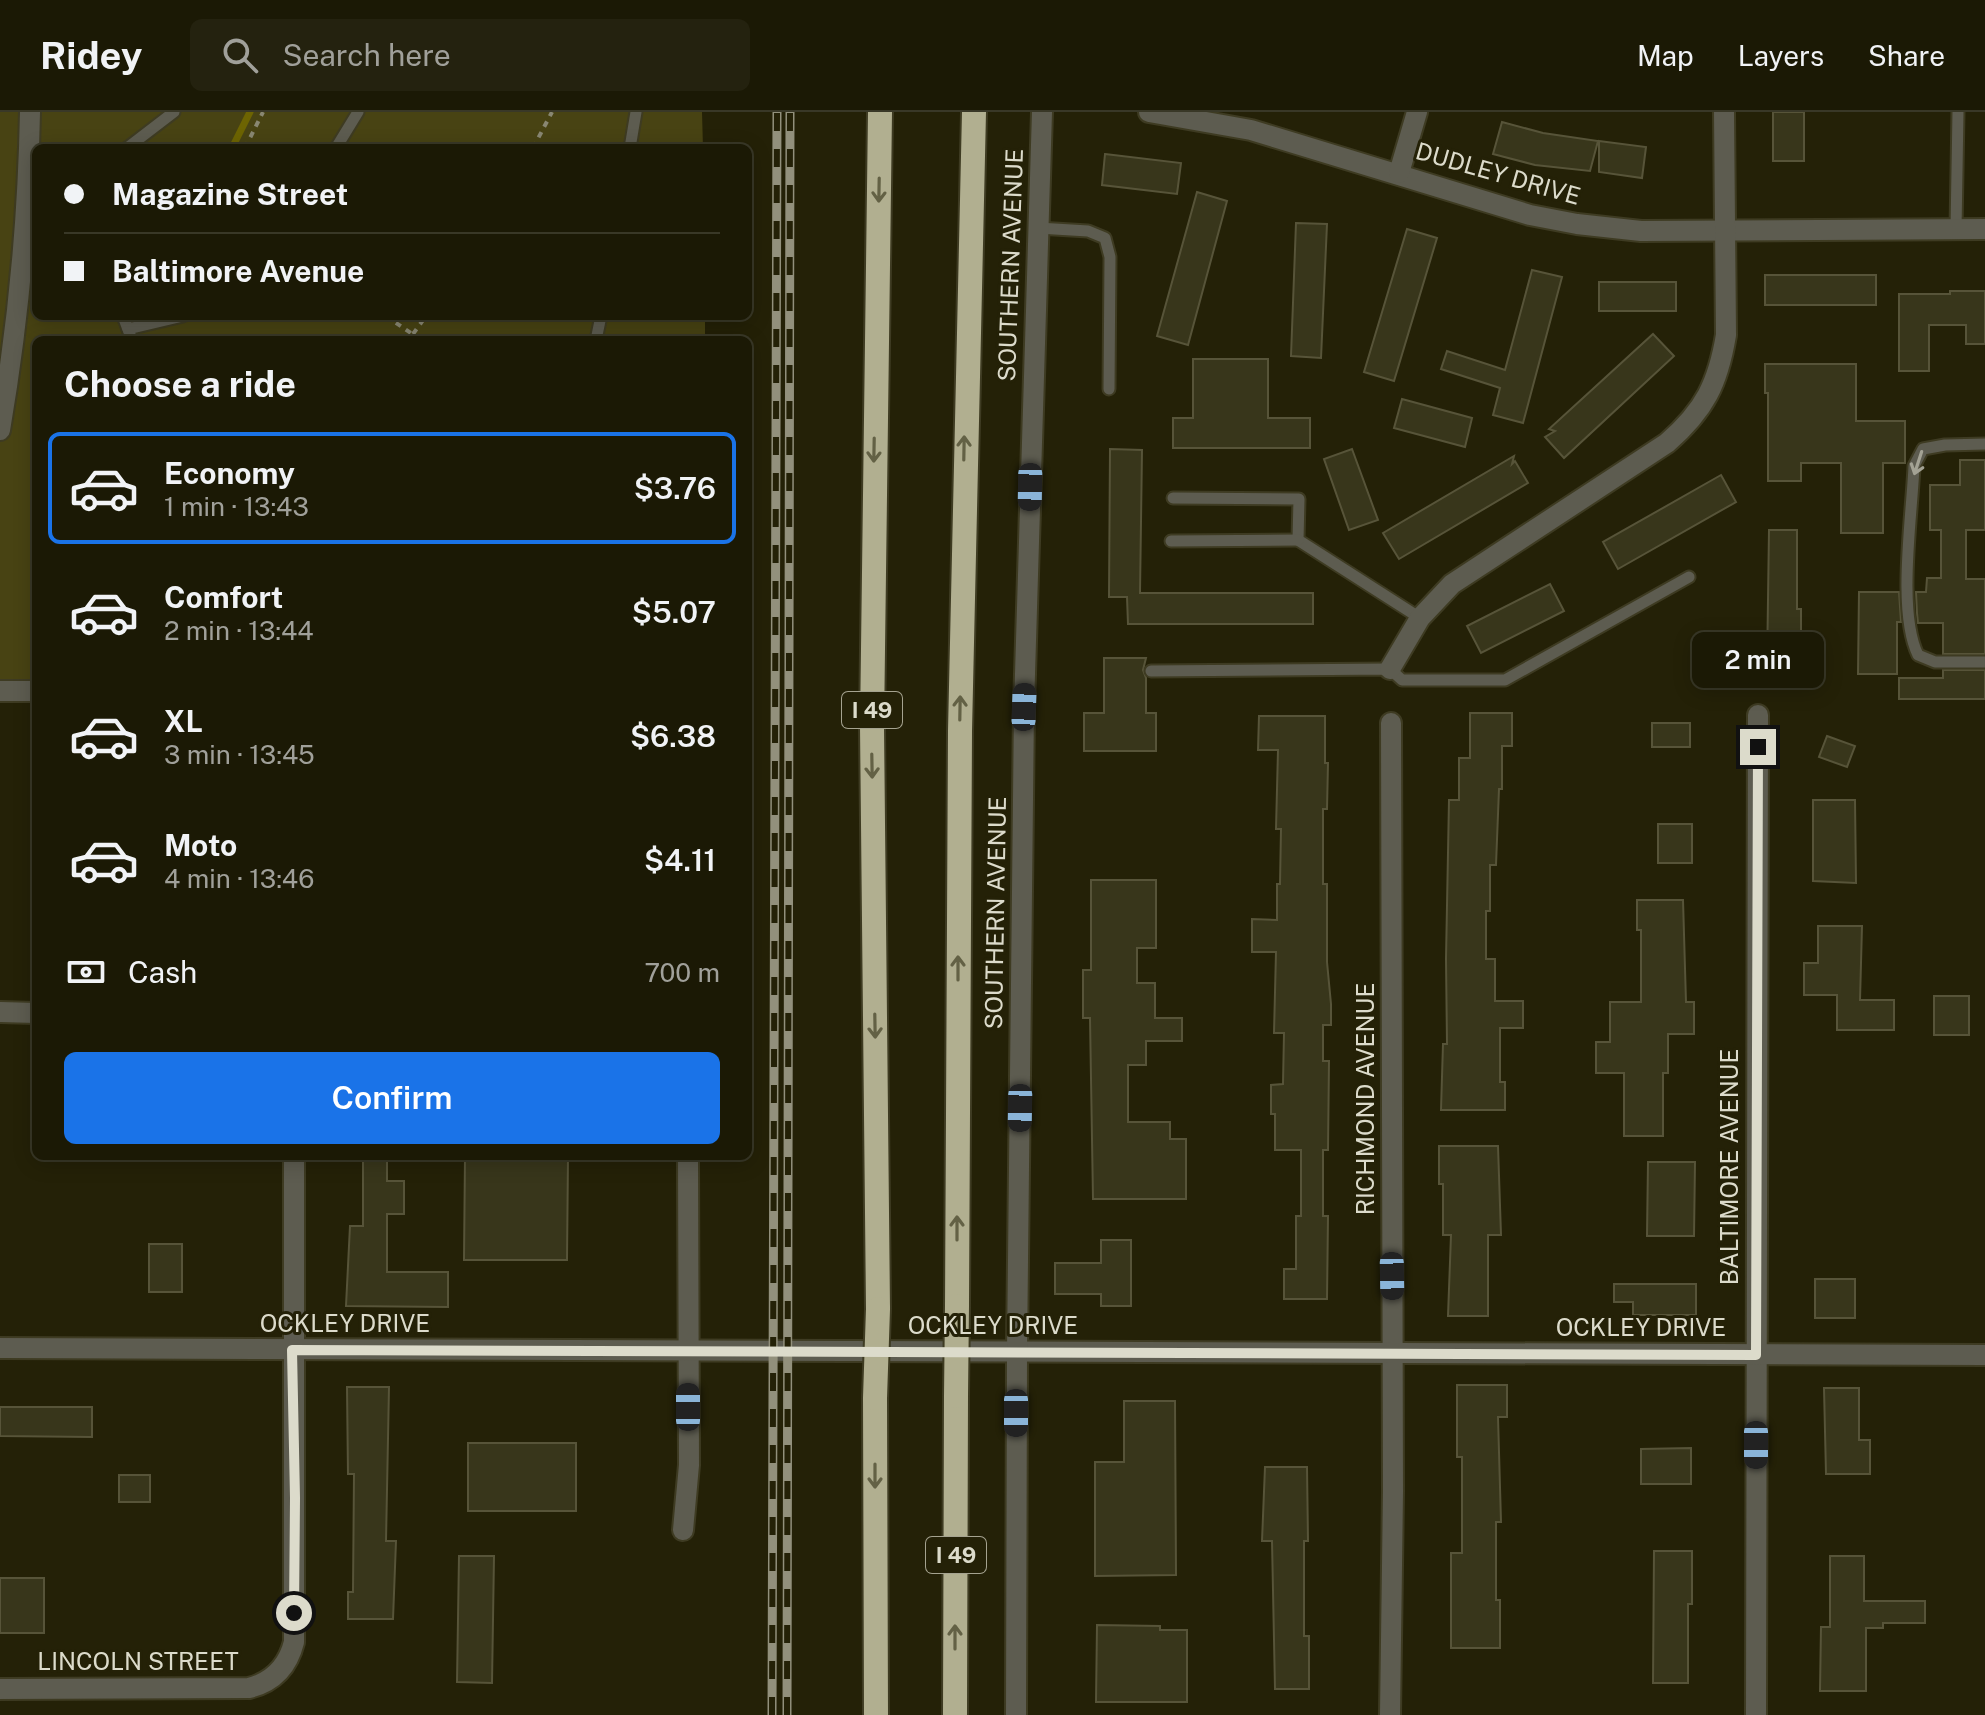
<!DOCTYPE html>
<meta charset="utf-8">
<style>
:root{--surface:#1b1905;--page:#24220f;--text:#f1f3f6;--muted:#a0a09a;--line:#393827;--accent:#1a73e8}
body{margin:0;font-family:"Public Sans",sans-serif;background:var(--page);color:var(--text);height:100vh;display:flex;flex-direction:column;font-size:30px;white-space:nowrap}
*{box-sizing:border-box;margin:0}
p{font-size:26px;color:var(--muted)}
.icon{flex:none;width:44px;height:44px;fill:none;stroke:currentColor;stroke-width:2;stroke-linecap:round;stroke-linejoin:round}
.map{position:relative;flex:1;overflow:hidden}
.panel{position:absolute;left:32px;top:224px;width:720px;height:824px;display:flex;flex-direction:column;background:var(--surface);border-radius:12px;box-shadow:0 4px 20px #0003,0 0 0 2px var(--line)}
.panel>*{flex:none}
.banner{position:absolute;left:32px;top:32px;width:720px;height:176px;border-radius:12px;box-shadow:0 4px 20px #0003,0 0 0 2px var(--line);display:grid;align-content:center;height:176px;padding:0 32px;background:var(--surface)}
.end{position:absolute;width:36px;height:36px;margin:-18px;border:10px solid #dcdbcb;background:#111;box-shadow:0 0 0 4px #111}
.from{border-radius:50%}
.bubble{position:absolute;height:56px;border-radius:12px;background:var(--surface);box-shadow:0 4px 20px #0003,0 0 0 2px var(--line);font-size:26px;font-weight:600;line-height:56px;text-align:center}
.car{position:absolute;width:24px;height:48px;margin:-24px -12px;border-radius:10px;box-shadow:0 0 6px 2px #0007;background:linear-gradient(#222 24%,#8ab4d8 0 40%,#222 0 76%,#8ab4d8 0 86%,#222 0)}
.banner b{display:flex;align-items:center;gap:28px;height:76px;font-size:30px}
.banner b+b{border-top:2px solid var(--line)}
.banner i{width:20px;height:20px;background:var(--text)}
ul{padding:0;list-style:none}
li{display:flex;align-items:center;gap:24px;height:112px;margin:0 16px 12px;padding:0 16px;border:4px solid transparent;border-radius:12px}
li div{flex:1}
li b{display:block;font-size:30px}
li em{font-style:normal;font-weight:600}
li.current{border-color:var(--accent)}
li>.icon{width:72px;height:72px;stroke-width:1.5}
h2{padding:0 32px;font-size:36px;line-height:96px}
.pay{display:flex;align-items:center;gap:20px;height:88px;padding:0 32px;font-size:30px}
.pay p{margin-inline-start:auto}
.cta{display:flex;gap:16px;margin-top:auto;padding:16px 32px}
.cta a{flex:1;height:92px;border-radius:12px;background:var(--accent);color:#fff;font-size:32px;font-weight:600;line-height:92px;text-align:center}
header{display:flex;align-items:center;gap:48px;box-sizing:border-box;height:112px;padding:0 40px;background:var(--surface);border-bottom:2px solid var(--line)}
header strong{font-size:38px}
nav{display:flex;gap:44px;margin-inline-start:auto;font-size:28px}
.search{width:560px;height:72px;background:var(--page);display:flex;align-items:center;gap:20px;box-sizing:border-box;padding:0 28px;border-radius:12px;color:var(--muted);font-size:30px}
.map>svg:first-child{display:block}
.green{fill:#484313}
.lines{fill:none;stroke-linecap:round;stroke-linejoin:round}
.stream{stroke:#6d6402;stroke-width:7}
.building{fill:#38361b;stroke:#575439;stroke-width:2}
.service-casing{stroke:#3e3b22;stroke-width:15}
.minor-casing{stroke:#3e3b22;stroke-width:24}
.tertiary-casing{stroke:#3e3b22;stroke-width:24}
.motorway-casing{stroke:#3e3b22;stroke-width:28}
.path{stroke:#898772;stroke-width:4;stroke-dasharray:6 6;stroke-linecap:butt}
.service{stroke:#5d5c50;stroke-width:11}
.minor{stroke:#5d5c50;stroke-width:20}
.tertiary{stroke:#5d5c50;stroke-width:20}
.motorway{stroke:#b1af90;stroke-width:24}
.rail-casing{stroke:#92907c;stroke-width:9}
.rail{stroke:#242107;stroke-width:6;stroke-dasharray:18;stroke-linecap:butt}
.motorway-bridge-casing{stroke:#3e3b22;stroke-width:28;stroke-linecap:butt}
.motorway-bridge{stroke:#b1af90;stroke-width:24}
.oneway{stroke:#636145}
.oneway2{stroke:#a3a294}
.route{stroke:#dcdbcb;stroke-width:10}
.labels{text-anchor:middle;stroke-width:6;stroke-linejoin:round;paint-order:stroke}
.shield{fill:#242107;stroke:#a5a390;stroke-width:2}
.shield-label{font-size:22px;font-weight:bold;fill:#dcdbcb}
.street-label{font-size:24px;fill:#dcdbcb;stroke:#242107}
</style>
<header>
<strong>Ridey</strong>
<div class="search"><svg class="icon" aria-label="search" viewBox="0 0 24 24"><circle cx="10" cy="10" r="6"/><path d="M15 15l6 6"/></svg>Search here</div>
<nav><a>Map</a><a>Layers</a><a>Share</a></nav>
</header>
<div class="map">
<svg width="1985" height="1603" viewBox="0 0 1985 1603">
<rect width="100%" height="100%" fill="#242107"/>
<path class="green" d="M0,0H702L703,36H36V204H705V228H36V571H0Z"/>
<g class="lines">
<path class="stream" d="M232,36L250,0"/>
</g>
<g class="building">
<rect x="1773" y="0" width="31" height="49"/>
<path d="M1502,10L1543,21L1598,29L1590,59L1535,53L1493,42Z"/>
<path d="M1599,29L1646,35L1642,66L1599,60Z"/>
<path d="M1105,42L1181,51L1177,82L1102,73Z"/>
<path d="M1197,80L1227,89L1188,233L1157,224Z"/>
<path d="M1296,111L1327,112L1321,246L1291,244Z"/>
<path d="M1407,117L1437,126L1394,269L1364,260Z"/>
<path d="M1532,158L1562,165L1523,311L1493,303L1500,276L1441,257L1447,239L1505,258Z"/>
<rect x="1765" y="163" width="111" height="30"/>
<rect x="1599" y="170" width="77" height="29"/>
<path d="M1950,179H1985V232H1966V213H1929V259H1899V182H1950Z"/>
<path d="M1653,222L1674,244L1564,346L1545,325L1555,319L1549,317Z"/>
<path d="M1193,247H1268V306H1310V336H1173V306H1193Z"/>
<path d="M1765,252H1856V309H1905V351H1883V421H1841V351H1801V369H1768V281H1765Z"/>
<path d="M1402,287L1472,306L1465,335L1394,316Z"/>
<path d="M1110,337L1142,338L1140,481H1313V512H1128L1127,485H1109Z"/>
<path d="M1352,337L1378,408L1349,418L1324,347Z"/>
<path d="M1514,344L1512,352L1515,349L1528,371L1399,447L1383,421Z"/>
<path d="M1960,348H1985V418H1966V467H1985V542H1943V511H1918L1917,501L1916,480H1926L1927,466H1941V418H1930V373H1960Z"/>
<path d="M1721,363L1736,390L1618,457L1603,430Z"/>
<path d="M1769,418H1797V497H1801V557H1767Z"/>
<path d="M1550,472L1564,499L1481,541L1467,514Z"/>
<path d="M1859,480H1899L1901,510H1897V562H1858Z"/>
<path d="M1104,546H1146L1143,558L1146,566V601H1156V639H1084V601H1104Z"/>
<path d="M1943,558H1985V587H1899V566H1943Z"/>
<path d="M1470,601H1512V634H1502V677H1499L1496,753H1490V799H1486V847H1495V889H1523V916H1500V970H1505V998H1441L1443,932H1447L1446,847L1449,688H1459V646H1470Z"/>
<path d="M1259,604H1325V651H1328L1327,697H1323V772H1327V850L1331,892V913H1323V949H1329L1328,1038H1323V1104H1328L1327,1187H1284V1157H1296V1104H1301V1038H1275V1002H1271V973L1283,972L1284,921H1274L1276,840H1252V807L1277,808V772H1280L1281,717H1276L1278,638H1258Z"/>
<rect x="1652" y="611" width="38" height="24"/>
<path d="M1827,624L1855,634L1847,655L1819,645Z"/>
<path d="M1813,688H1855L1856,771L1813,769Z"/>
<rect x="1658" y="712" width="34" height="39"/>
<path d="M1091,768H1156V836H1137V871H1155V906H1182V929H1146V953H1128V1010H1170V1027H1186V1087H1093L1090,906H1083V858H1091Z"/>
<path d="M1637,788H1683L1686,890H1694V922H1668V961H1663V1024H1624V961H1596V930H1610V890H1641V818H1637Z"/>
<path d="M1818,814H1862L1860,888H1894V918H1837V883H1804V851H1818Z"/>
<rect x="1934" y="884" width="35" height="39"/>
<path d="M1439,1034H1498L1501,1123H1488V1204H1448L1451,1123H1443V1072H1439Z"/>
<path d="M363,1044H387V1069H404V1102H387V1160H448V1195L346,1194L350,1114H363Z"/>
<path d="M465,1044H568L567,1148H464Z"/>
<path d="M1648,1050H1695L1694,1124H1647Z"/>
<path d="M1101,1128H1131V1194H1101V1182H1055V1151H1101Z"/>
<rect x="149" y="1132" width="33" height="48"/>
<rect x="1815" y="1167" width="40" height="39"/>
<path d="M1614,1172H1696V1203H1633V1190H1614Z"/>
<path d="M1457,1273H1507V1305H1498L1501,1410H1496V1488H1500V1536H1451V1441H1462V1345H1457Z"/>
<path d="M347,1275H389L386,1429H396L393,1507H348V1480H353L354,1362H348Z"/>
<path d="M1824,1276H1859V1328H1870V1362H1826Z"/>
<path d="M1124,1289H1175L1176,1463L1095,1464V1350H1124Z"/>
<path d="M0,1295H92V1325L0,1324Z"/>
<rect x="468" y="1331" width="108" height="68"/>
<path d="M1691,1336V1372H1641V1337Z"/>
<path d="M1265,1355H1307L1308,1429H1304V1524H1309V1577H1275L1272,1429H1262Z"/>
<rect x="119" y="1363" width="31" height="27"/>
<path d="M1654,1439H1692V1492H1688V1571H1653Z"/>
<path d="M459,1444H494L492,1571L457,1570Z"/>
<path d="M1830,1444H1864V1489H1925V1511H1883V1516H1866V1579H1820L1821,1515H1830Z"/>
<rect x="0" y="1466" width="44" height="55"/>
<path d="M1097,1513L1160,1514V1518H1187V1590H1096Z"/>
</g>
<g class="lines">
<g class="service-casing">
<g id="service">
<path d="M127,36L174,0"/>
<path d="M336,36L358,0"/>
<path d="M630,36L636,0"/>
<path d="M1038,116L1088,119L1105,126L1110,145L1109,277"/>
<path d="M1956,117L1958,0"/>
<path d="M123,204L132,228"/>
<path d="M128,217L183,204"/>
<path d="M596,228L601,204"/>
<path d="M1985,332L1945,333L1923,337L1914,354C1912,404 1897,500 1918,543L1935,550H1985"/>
<path d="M1173,386L1299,387L1298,428L1420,506"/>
<path d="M1171,429L1298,428"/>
<path d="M1151,559L1390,557L1402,568H1505L1689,465"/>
</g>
</g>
<g class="minor-casing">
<g id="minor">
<path d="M1149,0L1251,18L1530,103L1577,112L1641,119L1985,117"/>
<path d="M1399,61L1417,0"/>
<path d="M1390,557L1420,506L1452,472L1667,331C1705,298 1718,271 1726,223L1724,0"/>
<path d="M0,579H36"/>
<path d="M0,900L36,901"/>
<path d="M683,1418L689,1353L688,1044"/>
<path d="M0,1577L249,1576C273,1570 288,1554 294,1530V1044"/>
<path d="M1390,1603L1393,1379L1391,611"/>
<path d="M1756,1603L1758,603"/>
</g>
</g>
<g class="tertiary-casing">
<g id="tertiary">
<path d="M0,318C18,213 28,106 30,0"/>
<path d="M0,1236L1985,1243"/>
<path d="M1016,1603L1017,1240L1024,595L1042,0"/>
</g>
</g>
<g class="motorway-casing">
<g id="motorway">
<path d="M957,1194L960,619L974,0"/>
<path d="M878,1197L872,614L880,0"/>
<path d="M875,1286L876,1603"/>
<path d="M955,1603L956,1284"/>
</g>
</g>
<g class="path">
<path d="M245,36L263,0"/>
<path d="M533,36L552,0"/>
<path d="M386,204L421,228"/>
<path d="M413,222L426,204"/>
</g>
<use href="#service" class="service"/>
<use href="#minor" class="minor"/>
<use href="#tertiary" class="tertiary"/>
<use href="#motorway" class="motorway"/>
<g class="rail-casing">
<g id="rail">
<path d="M772,1603L777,0"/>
<path d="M787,1603L790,0"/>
</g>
</g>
<use href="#rail" class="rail"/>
<g class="motorway-bridge-casing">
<g id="motorway-bridge">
<path d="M956,1284L957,1194"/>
<path d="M875,1286L878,1197"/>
</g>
</g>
<use href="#motorway-bridge" class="motorway-bridge"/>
</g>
<defs><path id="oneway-shaft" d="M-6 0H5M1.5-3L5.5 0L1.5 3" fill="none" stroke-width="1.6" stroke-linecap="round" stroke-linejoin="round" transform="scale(2)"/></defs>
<g class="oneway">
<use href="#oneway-shaft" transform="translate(879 78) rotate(91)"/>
<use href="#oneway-shaft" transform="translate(964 336) rotate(-89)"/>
<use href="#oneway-shaft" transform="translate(874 338) rotate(91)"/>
<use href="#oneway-shaft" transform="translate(960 596) rotate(-89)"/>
<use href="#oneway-shaft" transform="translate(872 654) rotate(89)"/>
<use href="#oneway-shaft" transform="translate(958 856) rotate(-90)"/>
<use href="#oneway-shaft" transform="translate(875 914) rotate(89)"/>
<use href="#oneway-shaft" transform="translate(957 1116) rotate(-90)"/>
<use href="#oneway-shaft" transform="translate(875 1364) rotate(90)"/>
<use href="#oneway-shaft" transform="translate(955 1525) rotate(-90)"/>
</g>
<use class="oneway2" href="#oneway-shaft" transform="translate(1918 351) rotate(108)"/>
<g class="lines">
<path class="route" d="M294,1501L295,1386L292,1238L1756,1243L1758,635"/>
</g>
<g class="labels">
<g class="shield">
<rect x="842" y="580" width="60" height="36" rx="6"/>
<rect x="926" y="1425" width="60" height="36" rx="6"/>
</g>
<g class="shield-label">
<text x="872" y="606">I 49</text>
<text x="956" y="1451">I 49</text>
</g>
<g class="street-label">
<text transform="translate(1498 62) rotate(16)" y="8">DUDLEY DRIVE</text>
<text transform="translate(1011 153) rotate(-88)" y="8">SOUTHERN AVENUE</text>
<text transform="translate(996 801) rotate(-89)" y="8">SOUTHERN AVENUE</text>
<text transform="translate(1366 987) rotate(-90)" y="8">RICHMOND AVENUE</text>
<text transform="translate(1730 1055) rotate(-90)" y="8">BALTIMORE AVENUE</text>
<text x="345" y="1220">OCKLEY DRIVE</text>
<text x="993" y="1222">OCKLEY DRIVE</text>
<text x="1641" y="1224">OCKLEY DRIVE</text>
<text x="138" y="1558">LINCOLN STREET</text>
</g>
</g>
</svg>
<i class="end from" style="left:294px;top:1501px"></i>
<i class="end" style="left:1758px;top:635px"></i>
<div class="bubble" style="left:1692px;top:520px;width:132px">2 min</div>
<i class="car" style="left:1030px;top:375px;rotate:181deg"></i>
<i class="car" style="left:1024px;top:595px;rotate:2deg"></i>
<i class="car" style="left:1020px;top:996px;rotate:181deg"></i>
<i class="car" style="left:1392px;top:1164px;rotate:179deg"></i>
<i class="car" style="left:688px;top:1295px;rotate:0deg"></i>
<i class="car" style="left:1016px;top:1301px;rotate:180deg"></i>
<i class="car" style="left:1756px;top:1333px;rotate:180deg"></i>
<div class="banner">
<b><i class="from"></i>Magazine Street</b>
<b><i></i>Baltimore Avenue</b>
</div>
<section class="panel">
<h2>Choose a ride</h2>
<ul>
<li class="current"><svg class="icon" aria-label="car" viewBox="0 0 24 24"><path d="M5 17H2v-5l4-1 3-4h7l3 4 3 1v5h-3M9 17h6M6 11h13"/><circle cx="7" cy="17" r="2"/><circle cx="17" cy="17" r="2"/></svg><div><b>Economy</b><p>1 min · 13:43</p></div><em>$3.76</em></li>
<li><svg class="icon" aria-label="car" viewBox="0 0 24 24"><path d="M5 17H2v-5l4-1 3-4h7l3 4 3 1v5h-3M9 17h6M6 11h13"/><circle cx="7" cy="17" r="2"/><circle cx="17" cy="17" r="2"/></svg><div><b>Comfort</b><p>2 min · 13:44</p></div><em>$5.07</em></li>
<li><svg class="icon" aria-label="car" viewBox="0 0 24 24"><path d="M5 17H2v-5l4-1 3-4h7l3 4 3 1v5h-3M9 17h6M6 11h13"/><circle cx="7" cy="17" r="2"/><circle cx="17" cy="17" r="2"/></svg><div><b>XL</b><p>3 min · 13:45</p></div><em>$6.38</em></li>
<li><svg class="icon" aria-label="car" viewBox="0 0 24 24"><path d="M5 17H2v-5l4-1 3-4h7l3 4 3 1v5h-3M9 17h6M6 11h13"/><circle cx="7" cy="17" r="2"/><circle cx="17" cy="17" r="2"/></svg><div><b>Moto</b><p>4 min · 13:46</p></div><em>$4.11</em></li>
</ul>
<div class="pay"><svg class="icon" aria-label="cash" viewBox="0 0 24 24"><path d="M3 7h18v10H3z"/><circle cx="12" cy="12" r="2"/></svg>Cash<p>700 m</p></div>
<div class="cta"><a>Confirm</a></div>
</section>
</div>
